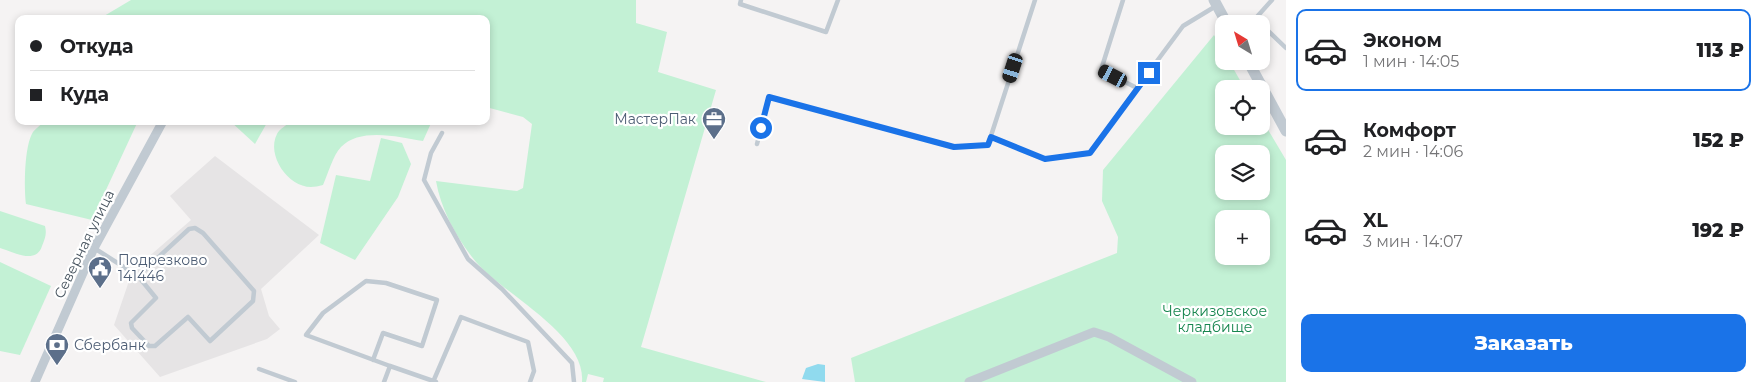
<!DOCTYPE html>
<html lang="ru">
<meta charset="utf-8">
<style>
:root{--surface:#fff;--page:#f2f2f2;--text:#202124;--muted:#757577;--line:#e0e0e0;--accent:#1a73e8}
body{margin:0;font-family:Montserrat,sans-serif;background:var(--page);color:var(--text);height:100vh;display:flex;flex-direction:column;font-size:19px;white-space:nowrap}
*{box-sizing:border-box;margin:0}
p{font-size:16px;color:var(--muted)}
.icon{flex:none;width:28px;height:28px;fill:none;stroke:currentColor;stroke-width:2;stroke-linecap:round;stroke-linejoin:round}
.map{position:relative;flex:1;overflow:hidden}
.sheet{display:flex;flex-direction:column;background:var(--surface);width:475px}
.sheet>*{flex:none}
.guide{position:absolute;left:15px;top:15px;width:475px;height:110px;border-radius:10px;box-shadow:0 2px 8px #0003;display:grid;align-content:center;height:110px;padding:0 15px;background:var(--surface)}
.needle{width:32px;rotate:322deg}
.buttons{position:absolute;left:1215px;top:15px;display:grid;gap:10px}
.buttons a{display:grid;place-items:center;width:55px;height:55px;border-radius:10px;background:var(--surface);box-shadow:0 2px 8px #0003;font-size:25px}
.end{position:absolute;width:22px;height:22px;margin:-11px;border:6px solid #1a73e8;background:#fff;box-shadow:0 0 0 2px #fff}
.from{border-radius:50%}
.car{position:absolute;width:15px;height:30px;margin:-15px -8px;border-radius:6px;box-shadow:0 0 4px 1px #0007;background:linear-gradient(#222 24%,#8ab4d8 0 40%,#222 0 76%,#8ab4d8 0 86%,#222 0)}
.guide b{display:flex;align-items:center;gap:18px;height:48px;font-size:19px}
.guide b+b{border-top:1px solid var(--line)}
.guide i{width:12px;height:12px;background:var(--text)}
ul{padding:9px 0 0;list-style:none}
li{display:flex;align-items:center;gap:15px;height:82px;margin:0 10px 8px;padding:0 5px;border:2px solid transparent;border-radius:10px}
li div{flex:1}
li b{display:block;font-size:19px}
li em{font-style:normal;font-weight:800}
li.selected{border-color:var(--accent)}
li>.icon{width:45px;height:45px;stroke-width:1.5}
.button{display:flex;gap:10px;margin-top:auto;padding:10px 15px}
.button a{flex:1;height:58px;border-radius:10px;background:var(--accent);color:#fff;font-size:20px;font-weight:800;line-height:58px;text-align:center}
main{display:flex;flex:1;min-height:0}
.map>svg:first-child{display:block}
.education{fill:#e6e4e5}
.green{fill:#c3f1d5;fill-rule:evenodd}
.water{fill:#90daee}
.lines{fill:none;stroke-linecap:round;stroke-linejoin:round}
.service{stroke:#c1cad2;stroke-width:4.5}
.minor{stroke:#c1cad2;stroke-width:9}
.tertiary{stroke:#c1cad2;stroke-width:11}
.route{stroke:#1a73e8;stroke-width:6}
.labels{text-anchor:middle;stroke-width:4.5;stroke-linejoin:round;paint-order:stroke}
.service-label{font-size:14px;fill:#4e5e75;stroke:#fff;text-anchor:start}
.street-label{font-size:14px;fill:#4a5661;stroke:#fff}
.park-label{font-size:14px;fill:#17864f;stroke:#fff}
</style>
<main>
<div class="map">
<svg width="1286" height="382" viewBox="0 0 1286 382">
<rect width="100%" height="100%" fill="#f5f3f3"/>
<path class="education" d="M215,156L319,235L261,289L269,316L280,329L267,339L160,377L114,325L129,281L138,266L191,220L170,196Z"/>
<g class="green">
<path d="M131,0H636V23L667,32L658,72L716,90L641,347L766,382H603L604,378L588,374L586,382H582C586,334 504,295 476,262C457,239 441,210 436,181L517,191L523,188L532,124L523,117L486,107V19H99Z"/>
<path d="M1214,35L1224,52V61H1229L1245,89H1224V126H1261V118L1286,160V382H855L851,358L1117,253L1118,237L1102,201L1103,170ZM1224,154H1261V191H1224ZM1224,219H1261V256H1224Z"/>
<path d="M45,121H138L92,220L26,204C24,188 24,146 33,132C36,128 41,125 45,121Z"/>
<path d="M230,121H268L255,144Z"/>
<path d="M292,121H432L423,141C399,137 360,127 341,147C333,155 328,174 323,185C319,186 314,187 311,187C288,187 266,155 277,134C279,129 287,125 292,121Z"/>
<path d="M381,138L402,143L411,164L398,197L355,260L320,243L336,175L370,181Z"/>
<path d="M0,211L45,226C47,234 45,239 42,246C36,265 13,252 0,248Z"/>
<path d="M0,262L51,286L20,355L0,351Z"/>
</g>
<path class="water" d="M818,364L825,365V382L802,379L806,368Z"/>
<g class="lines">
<g class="service">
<path d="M741,0L740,4L826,32L838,0"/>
<path d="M1246,24L1255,19"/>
<path d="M1261,24L1286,48"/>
<path d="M1261,24L1255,19L1272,0"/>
<path d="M1137,88L1183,26L1216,6"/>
<path d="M442,133L431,153L424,180L468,259L502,289L572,363L574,382"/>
<path d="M991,137L1045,159L1090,153L1137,88L1101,70L1123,0"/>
<path d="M757,144L769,97L954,147L988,145L1035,0"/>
<path d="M94,248L138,276L156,298L131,323L132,328L149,346H155L188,317L210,341L253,301L254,291L203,233L195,228L189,229L138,276"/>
<path d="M373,360L383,333L422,346L437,300L386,283L366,281L323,313L306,335L390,366"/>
<path d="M259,369L295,382"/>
<path d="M384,382L390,366L436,382"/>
<path d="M433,382L461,317L528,342L534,371L530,382"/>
</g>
<g class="minor">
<path d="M35,382L94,248L163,121"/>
<path d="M969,382L1094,332L1109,337L1192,382"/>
</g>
<g class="tertiary">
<path d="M1214,0L1227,24"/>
<path d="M1248,61L1286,131"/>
</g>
</g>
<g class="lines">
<path class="route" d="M761,128L769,97L954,147L988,145L991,137L1045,159L1090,153L1149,73"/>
</g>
<defs>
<g id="office-pin" transform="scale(1.25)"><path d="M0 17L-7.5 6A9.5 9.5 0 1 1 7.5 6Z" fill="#5c6f8a" stroke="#fff"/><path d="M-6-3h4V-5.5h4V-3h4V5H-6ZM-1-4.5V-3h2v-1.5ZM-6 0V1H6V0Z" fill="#fff"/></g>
<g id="civic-pin" transform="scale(1.25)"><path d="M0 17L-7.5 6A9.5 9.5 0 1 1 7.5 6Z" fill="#5c6f8a" stroke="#fff"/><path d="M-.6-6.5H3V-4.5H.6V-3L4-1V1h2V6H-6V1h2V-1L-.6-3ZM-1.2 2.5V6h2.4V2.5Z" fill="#fff"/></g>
<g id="bank-pin" transform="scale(1.25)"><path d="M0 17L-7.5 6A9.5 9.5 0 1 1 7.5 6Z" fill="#5c6f8a" stroke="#fff"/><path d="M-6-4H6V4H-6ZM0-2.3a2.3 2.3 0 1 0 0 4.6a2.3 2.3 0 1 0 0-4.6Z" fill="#fff"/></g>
</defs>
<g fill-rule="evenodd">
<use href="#office-pin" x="714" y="119"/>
<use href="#civic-pin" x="100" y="268"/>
<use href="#bank-pin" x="57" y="345"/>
</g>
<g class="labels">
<g class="service-label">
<text x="696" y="124" text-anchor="end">МастерПак</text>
<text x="118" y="265">Подрезково<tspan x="118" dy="16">141446</tspan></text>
<text x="74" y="350">Сбербанк</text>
</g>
<g class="street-label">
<text transform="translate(84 244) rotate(-64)" y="5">Северная улица</text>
</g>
<g class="park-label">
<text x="1215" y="316">Черкизовское<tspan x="1215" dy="16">кладбище</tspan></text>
</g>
</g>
</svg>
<div class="buttons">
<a><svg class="needle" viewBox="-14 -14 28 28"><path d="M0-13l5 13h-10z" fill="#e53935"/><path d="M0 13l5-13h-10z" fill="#757577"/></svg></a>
<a><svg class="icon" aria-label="locate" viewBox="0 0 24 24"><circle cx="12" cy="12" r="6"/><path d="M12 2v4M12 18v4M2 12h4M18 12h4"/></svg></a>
<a><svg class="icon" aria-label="layers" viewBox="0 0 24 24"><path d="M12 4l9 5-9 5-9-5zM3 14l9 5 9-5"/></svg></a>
<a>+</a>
</div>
<i class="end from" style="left:761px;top:128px"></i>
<i class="end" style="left:1149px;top:73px"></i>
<i class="car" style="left:1013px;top:68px;rotate:198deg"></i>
<i class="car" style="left:1113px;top:76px;rotate:297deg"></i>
<div class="guide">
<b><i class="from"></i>Откуда</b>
<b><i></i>Куда</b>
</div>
</div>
<section class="sheet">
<ul>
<li class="selected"><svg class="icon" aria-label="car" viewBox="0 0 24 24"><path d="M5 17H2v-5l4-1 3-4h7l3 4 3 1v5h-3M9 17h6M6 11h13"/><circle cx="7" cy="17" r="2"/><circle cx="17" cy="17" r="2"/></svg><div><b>Эконом</b><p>1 мин · 14:05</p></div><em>113 ₽</em></li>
<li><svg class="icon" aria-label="car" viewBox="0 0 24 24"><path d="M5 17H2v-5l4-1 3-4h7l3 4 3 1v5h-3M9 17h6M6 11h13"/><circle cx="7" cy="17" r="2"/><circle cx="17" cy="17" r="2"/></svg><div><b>Комфорт</b><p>2 мин · 14:06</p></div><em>152 ₽</em></li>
<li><svg class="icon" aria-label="car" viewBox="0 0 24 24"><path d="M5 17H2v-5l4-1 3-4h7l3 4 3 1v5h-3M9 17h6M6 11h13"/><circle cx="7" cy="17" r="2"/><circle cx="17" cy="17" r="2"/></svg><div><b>XL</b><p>3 мин · 14:07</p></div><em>192 ₽</em></li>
</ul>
<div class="button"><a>Заказать</a></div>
</section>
</main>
